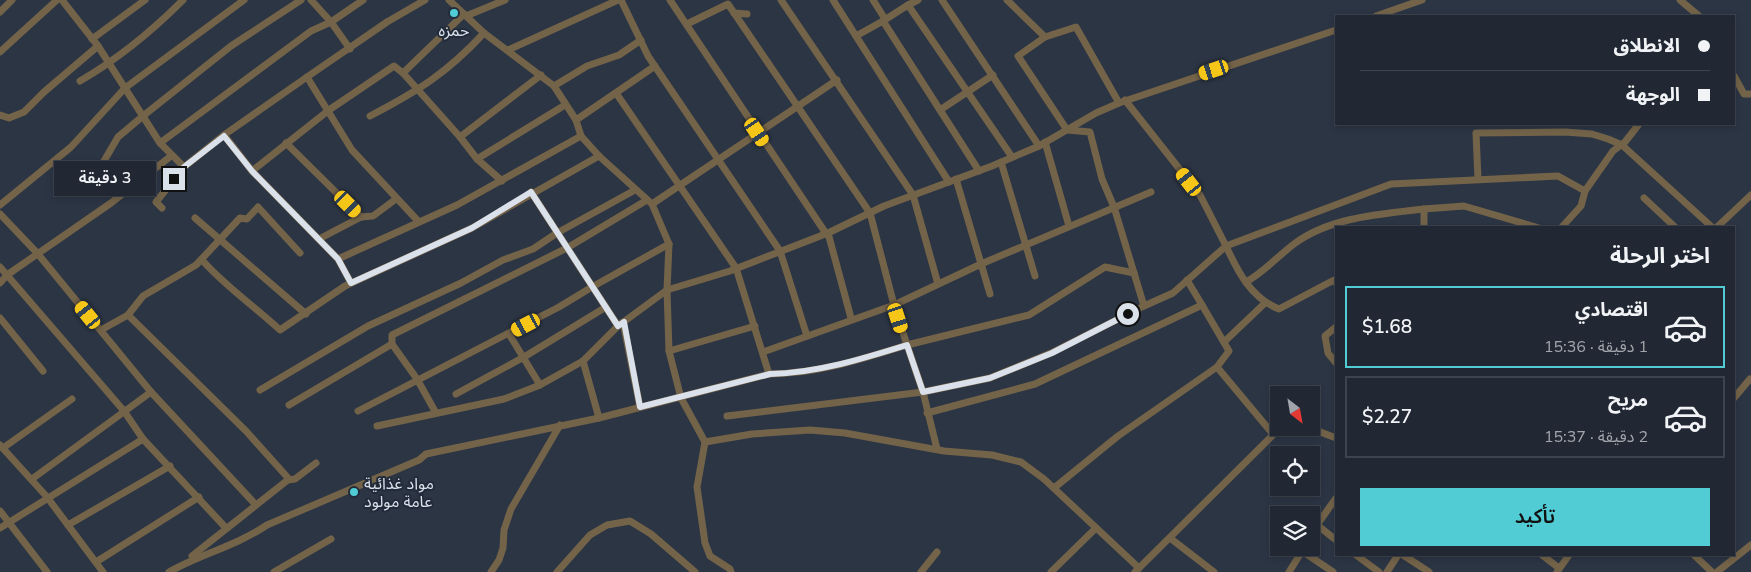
<!DOCTYPE html>
<html lang="ar">
<meta charset="utf-8">
<style>
:root{--surface:#212833;--page:#2d343f;--text:#f1f3f6;--muted:#a2a6ac;--line:#3e444e;--accent:#51ccd5}
body{margin:0;font-family:"Nunito Sans","Noto Sans Arabic",sans-serif;background:var(--page);color:var(--text);direction:rtl;height:100vh;display:flex;flex-direction:column;font-size:19px;white-space:nowrap}
*{box-sizing:border-box;margin:0}
p{font-size:16px;color:var(--muted)}
.icon{flex:none;width:28px;height:28px;fill:none;stroke:currentColor;stroke-width:2;stroke-linecap:round;stroke-linejoin:round}
.map{position:relative;flex:1;overflow:hidden;direction:ltr}
.panel{position:absolute;left:1335px;top:226px;width:400px;height:330px;display:flex;flex-direction:column;background:var(--surface);border-radius:0px;box-shadow:0 2px 8px #0003,0 0 0 1px var(--line);direction:rtl}
.panel>*{flex:none}
.banner{position:absolute;left:1335px;top:15px;width:400px;height:110px;border-radius:0px;box-shadow:0 2px 8px #0003,0 0 0 1px var(--line);direction:rtl;display:grid;align-content:center;height:110px;padding:0 25px;background:var(--surface)}
.needle{width:32px;rotate:149deg}
.fabs{position:absolute;left:1270px;top:386px;display:grid;gap:10px}
.fabs a{display:grid;place-items:center;width:50px;height:50px;border-radius:0px;background:var(--surface);box-shadow:0 2px 8px #0003,0 0 0 1px var(--line);font-size:25px}
.end{position:absolute;width:22px;height:22px;margin:-11px;border:6px solid #dbe1eb;background:#111;box-shadow:0 0 0 2px #111}
.from{border-radius:50%}
.bubble{position:absolute;height:35px;border-radius:0px;background:var(--surface);box-shadow:0 2px 8px #0003,0 0 0 1px var(--line);font-size:16px;font-weight:600;line-height:35px;text-align:center;direction:rtl}
.car{position:absolute;width:15px;height:30px;margin:-15px -8px;border-radius:6px;box-shadow:0 0 4px 1px #0007;background:linear-gradient(#f5c518 24%,#345 0 40%,#f5c518 0 76%,#345 0 86%,#f5c518 0)}
.banner b{display:flex;align-items:center;gap:18px;height:48px;font-size:19px}
.banner b+b{border-top:1px solid var(--line)}
.banner i{width:12px;height:12px;background:var(--text)}
ul{padding:0;list-style:none}
li{display:flex;align-items:center;gap:15px;height:82px;margin:0 10px 8px;padding:0 15px;border:2px solid var(--line);border-radius:0px}
li div{flex:1}
li b{display:block;font-size:19px}
li em{font-style:normal;font-weight:600}
li.current{border-color:var(--accent)}
li>.icon{width:45px;height:45px;stroke-width:1.5}
h2{padding:0 25px;font-size:22px;line-height:60px}
.action{display:flex;gap:10px;margin-top:auto;padding:10px 25px}
.action a{flex:1;height:58px;border-radius:0px;background:var(--accent);color:#111;font-size:20px;font-weight:600;line-height:58px;text-align:center}
.map>svg:first-child{display:block}
.lines{fill:none;stroke-linecap:round;stroke-linejoin:round}
.minor{stroke:#736349;stroke-width:7}
.route{stroke:#dbe1eb;stroke-width:6}
.poi-dot{fill:#51ccd5;stroke:#222b3a;stroke-width:2}
.labels{text-anchor:middle;stroke-width:4;stroke-linejoin:round;paint-order:stroke}
.poi-label{font-size:16px;fill:#dbe1eb;stroke:#222b3a}
</style>
<div class="map">
<svg width="1751" height="572" viewBox="0 0 1751 572">
<rect width="100%" height="100%" fill="#2c3544"/>
<g class="lines">
<g class="minor">
<path d="M62,0L98,46L160,143L184,167L224,135L307,77L387,22L425,0"/>
<path d="M311,0L331,22L350,49"/>
<path d="M449,0L484,33L554,86L576,120L581,136L599,156L652,204L669,244L667,290L669,351L681,398L705,442L697,487L705,543L710,556L730,569L731,572"/>
<path d="M621,0L648,56L780,251L807,336"/>
<path d="M670,0L825,232"/>
<path d="M781,0L913,195L938,284"/>
<path d="M833,0L949,182"/>
<path d="M873,0L885,19"/>
<path d="M942,0L1039,146"/>
<path d="M1007,0L1045,37L1018,56L1067,130L1090,132L1102,179L1114,207L1144,306L1173,293L1226,246L1200,195L1125,100"/>
<path d="M1680,0L1699,16"/>
<path d="M908,5L918,0"/>
<path d="M0,12L12,0"/>
<path d="M734,13L747,14"/>
<path d="M466,16L505,0"/>
<path d="M1376,16L1422,0"/>
<path d="M687,24L728,4L870,213L894,305L907,345L1029,315L1105,267L1134,273"/>
<path d="M856,36L883,21"/>
<path d="M1045,37L1076,27L1119,103"/>
<path d="M92,39L145,0"/>
<path d="M508,50L618,0"/>
<path d="M0,52L57,0"/>
<path d="M403,73L460,137L477,159L502,181"/>
<path d="M1734,76L1744,94H1751"/>
<path d="M307,77L352,150L418,221"/>
<path d="M80,81C118,59 152,31 183,0"/>
<path d="M554,86L587,66L619,55L641,40"/>
<path d="M616,93L736,268L769,374"/>
<path d="M940,110L993,75"/>
<path d="M0,115L9,118L24,112L44,92L98,46"/>
<path d="M370,116C418,91 447,73 484,33"/>
<path d="M576,120L655,66"/>
<path d="M224,135L252,171L338,259L351,283"/>
<path d="M460,137L541,75"/>
<path d="M1045,142L1069,226"/>
<path d="M160,143L311,31L331,22L363,0"/>
<path d="M286,143L361,217"/>
<path d="M477,159L565,105"/>
<path d="M1001,162L1035,276"/>
<path d="M252,171L329,110L394,66L403,73L464,14"/>
<path d="M979,171L883,21L908,5L1012,157"/>
<path d="M93,174L104,161L118,137L143,116L231,46L301,0"/>
<path d="M956,179L990,294"/>
<path d="M1478,179L1476,133L1565,132L1592,134L1608,139L1622,145L1713,228"/>
<path d="M531,192L618,326"/>
<path d="M1644,198L1676,228"/>
<path d="M652,204L837,80"/>
<path d="M0,205L71,147L125,88L244,0"/>
<path d="M162,208L156,202L184,167"/>
<path d="M1424,209L1464,206L1539,228"/>
<path d="M0,214L38,254L151,392L256,505"/>
<path d="M195,218L306,314"/>
<path d="M1561,228L1581,206L1585,191L1613,151L1625,142L1639,124"/>
<path d="M1716,228L1751,195"/>
<path d="M828,233L851,318"/>
<path d="M319,239L361,217L373,216L396,199"/>
<path d="M338,259L457,205L581,136"/>
<path d="M202,260C225,286 254,306 280,330L345,286L472,228L599,156"/>
<path d="M0,267L124,411L143,439L226,528"/>
<path d="M1246,282C1264,272 1278,256 1294,244C1330,217 1381,214 1424,209V228"/>
<path d="M0,283L7,275L111,203L171,156"/>
<path d="M1336,283L1334,280L1279,309C1251,298 1238,272 1226,246L1391,184L1558,176L1585,191"/>
<path d="M1202,305L1229,351L1217,367L1272,433"/>
<path d="M128,315L246,431L289,479L192,556"/>
<path d="M0,318L43,371"/>
<path d="M623,322L640,407"/>
<path d="M1336,327L1325,336L1328,353L1336,363"/>
<path d="M101,330L128,315L143,296L196,265L240,218L247,219L258,207L300,253"/>
<path d="M509,334L540,385"/>
<path d="M1224,342L1265,303"/>
<path d="M669,351L755,326"/>
<path d="M763,352L894,305L981,264L1151,192"/>
<path d="M583,361L599,418"/>
<path d="M260,390L368,326L461,283L503,260L533,249L557,233L635,190"/>
<path d="M456,394L524,357L606,307"/>
<path d="M1734,398L1750,379"/>
<path d="M289,405L392,344"/>
<path d="M358,411L559,307L592,287L669,244"/>
<path d="M436,413L417,379L392,344V335L567,248L647,200"/>
<path d="M927,413L1035,384L1202,305L1187,280"/>
<path d="M727,416L923,392L990,378L1051,353L1144,306"/>
<path d="M377,426L504,399L540,385L583,361L618,326L667,290L730,271L828,233L884,206L992,166L1039,146L1096,113L1119,103L1336,30"/>
<path d="M1310,428L1336,438"/>
<path d="M705,442L752,434L810,430L845,433L944,451L992,455L1021,462L1044,479L1139,568"/>
<path d="M0,445L47,497L103,572"/>
<path d="M3,448L72,399"/>
<path d="M32,479L151,392"/>
<path d="M288,480L295,479L316,463"/>
<path d="M1054,488L1118,436L1217,367"/>
<path d="M0,511L47,572"/>
<path d="M68,525L170,466"/>
<path d="M1317,525L1336,540"/>
<path d="M0,528L143,439"/>
<path d="M1170,538L1214,572"/>
<path d="M1311,538L1317,525L1336,498"/>
<path d="M1302,551L1333,572"/>
<path d="M1356,555L1379,572"/>
<path d="M1403,555L1429,572"/>
<path d="M1542,555L1559,568"/>
<path d="M1694,555L1712,572"/>
<path d="M96,562L199,497"/>
<path d="M169,572C201,554 236,546 267,525L419,460L426,454L599,418L769,374C817,374 862,359 907,345L923,392L937,449"/>
<path d="M274,572L331,539"/>
<path d="M491,572L499,560L503,548L504,530L511,509L560,425"/>
<path d="M557,572L590,535L607,525L630,521L651,534L695,572"/>
<path d="M921,572L937,552"/>
<path d="M1051,572L1096,528"/>
<path d="M1135,572L1280,428"/>
<path d="M1289,572L1304,548"/>
<path d="M1387,572L1398,555"/>
<path d="M1557,572L1569,555"/>
<path d="M1717,572L1751,545"/>
</g>
</g>
<g class="lines">
<path class="route" d="M174,179L184,167L224,136L252,171L338,259L351,283L472,228L531,192L618,326L624,322L640,407L770,374C817,373 862,359 907,345L923,392L990,378L1052,353L1128,314"/>
</g>
<g class="poi-dot">
<circle cx="454" cy="13" r="5"/>
<circle cx="354" cy="492" r="5"/>
</g>
<g class="labels">
<g class="poi-label">
<text x="454" y="36">حمزه</text>
<text x="364" y="489" text-anchor="start">مواد غذائية<tspan x="364" dy="18">عامة مولود</tspan></text>
</g>
</g>
</svg>
<div class="fabs">
<a><svg class="needle" viewBox="-14 -14 28 28"><path d="M0-13l5 13h-10z" fill="#e53935"/><path d="M0 13l5-13h-10z" fill="#a2a6ac"/></svg></a>
<a><svg class="icon" aria-label="locate" viewBox="0 0 24 24"><circle cx="12" cy="12" r="6"/><path d="M12 2v4M12 18v4M2 12h4M18 12h4"/></svg></a>
<a><svg class="icon" aria-label="layers" viewBox="0 0 24 24"><path d="M12 4l9 5-9 5-9-5zM3 14l9 5 9-5"/></svg></a>
</div>
<i class="end from" style="left:1128px;top:314px"></i>
<i class="end" style="left:174px;top:179px"></i>
<div class="bubble" style="left:54px;top:161px;width:102px">3 دقيقة</div>
<i class="car" style="left:1214px;top:70px;rotate:252deg"></i>
<i class="car" style="left:757px;top:132px;rotate:146deg"></i>
<i class="car" style="left:1189px;top:182px;rotate:322deg"></i>
<i class="car" style="left:348px;top:204px;rotate:135deg"></i>
<i class="car" style="left:88px;top:315px;rotate:321deg"></i>
<i class="car" style="left:898px;top:318px;rotate:162deg"></i>
<i class="car" style="left:526px;top:325px;rotate:242deg"></i>
<div class="banner">
<b><i class="from"></i>الانطلاق</b>
<b><i></i>الوجهة</b>
</div>
<section class="panel">
<h2>اختر الرحلة</h2>
<ul>
<li class="current"><svg class="icon" aria-label="car" viewBox="0 0 24 24"><path d="M5 17H2v-5l4-1 3-4h7l3 4 3 1v5h-3M9 17h6M6 11h13"/><circle cx="7" cy="17" r="2"/><circle cx="17" cy="17" r="2"/></svg><div><b>اقتصادي</b><p>1 دقيقة · 15:36</p></div><em>$1.68</em></li>
<li><svg class="icon" aria-label="car" viewBox="0 0 24 24"><path d="M5 17H2v-5l4-1 3-4h7l3 4 3 1v5h-3M9 17h6M6 11h13"/><circle cx="7" cy="17" r="2"/><circle cx="17" cy="17" r="2"/></svg><div><b>مريح</b><p>2 دقيقة · 15:37</p></div><em>$2.27</em></li>
</ul>
<div class="action"><a>تأكيد</a></div>
</section>
</div>
